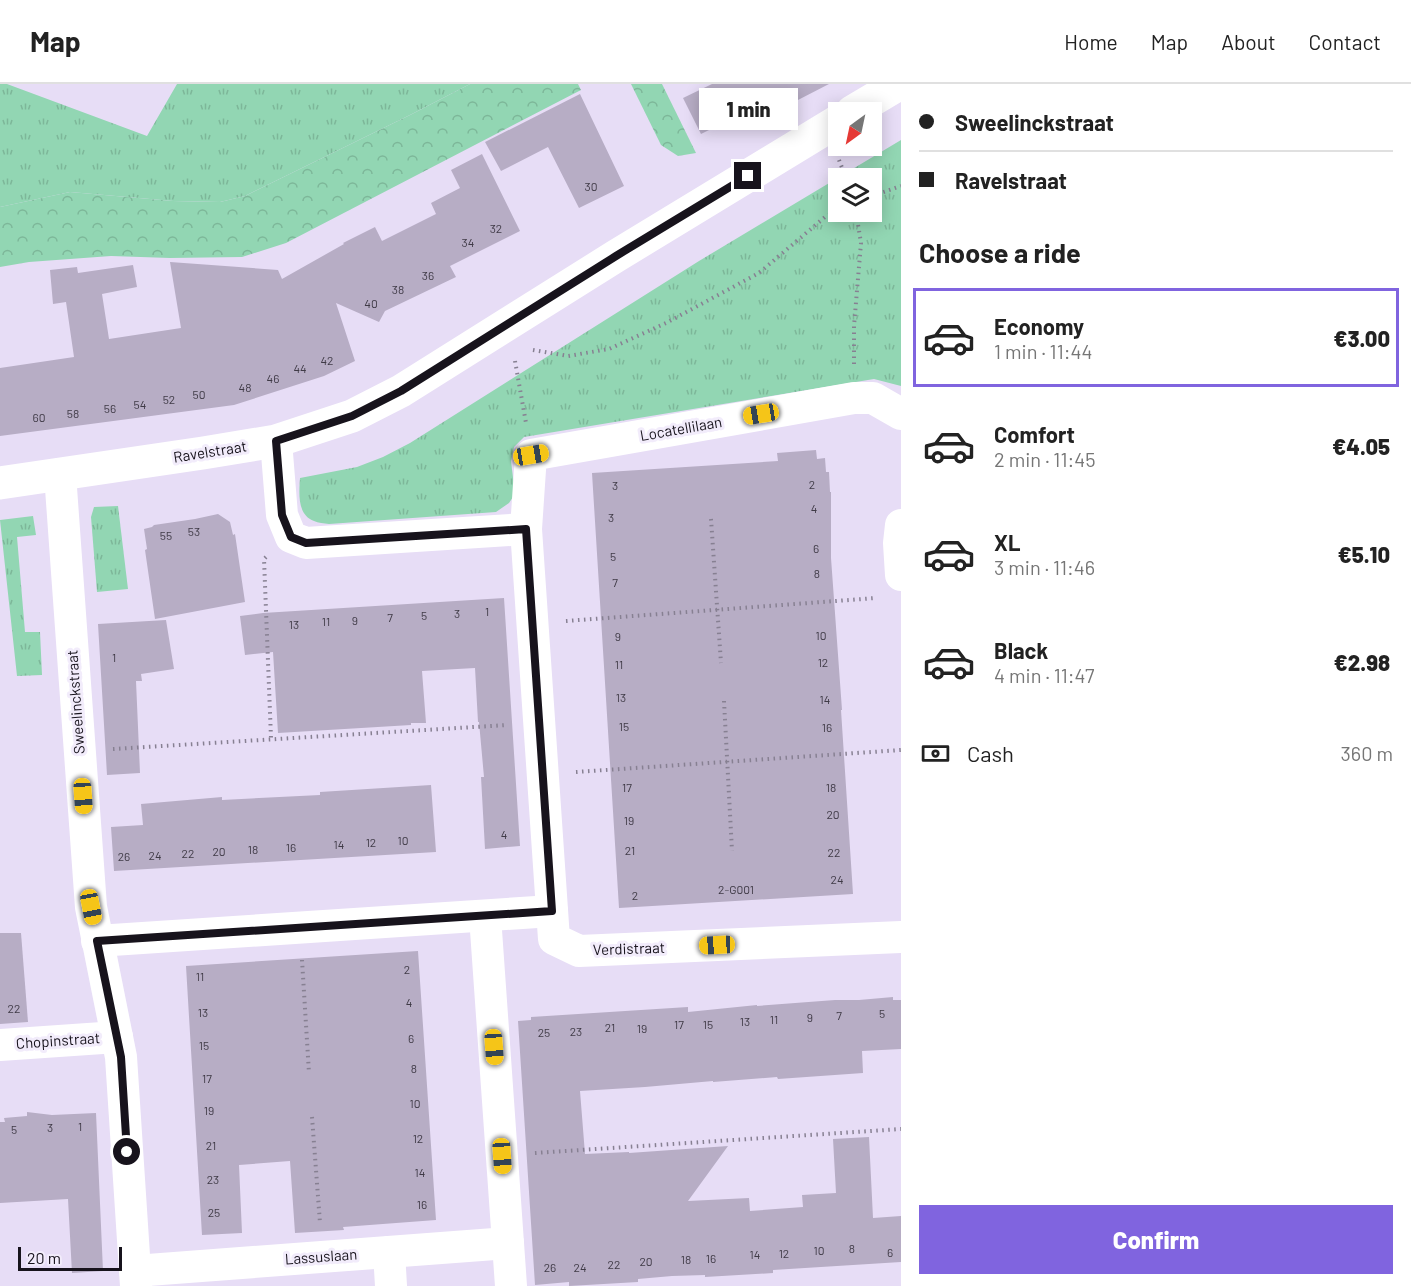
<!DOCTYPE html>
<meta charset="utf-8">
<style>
:root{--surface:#fff;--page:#f2f2f2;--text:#222;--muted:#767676;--line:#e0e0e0;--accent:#8064df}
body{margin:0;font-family:Barlow,sans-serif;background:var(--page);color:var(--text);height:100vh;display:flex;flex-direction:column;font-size:22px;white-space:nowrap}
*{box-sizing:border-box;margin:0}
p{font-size:20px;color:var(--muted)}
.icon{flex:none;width:33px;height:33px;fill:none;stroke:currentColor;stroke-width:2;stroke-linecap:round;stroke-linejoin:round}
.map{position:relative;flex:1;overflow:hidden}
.panel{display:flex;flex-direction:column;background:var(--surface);width:510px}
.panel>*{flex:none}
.top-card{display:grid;align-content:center;height:132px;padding:0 18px;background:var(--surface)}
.needle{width:39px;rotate:213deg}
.buttons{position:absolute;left:828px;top:18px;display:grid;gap:12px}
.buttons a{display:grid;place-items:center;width:54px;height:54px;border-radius:0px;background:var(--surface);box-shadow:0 3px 15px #0003;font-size:30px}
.scale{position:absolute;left:18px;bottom:15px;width:104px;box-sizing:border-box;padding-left:6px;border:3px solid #17131c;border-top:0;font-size:16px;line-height:21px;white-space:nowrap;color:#17131c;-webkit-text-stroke:4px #f2ecfb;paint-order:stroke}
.end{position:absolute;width:27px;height:27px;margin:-14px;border:8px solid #17131c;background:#fff;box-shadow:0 0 0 3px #fff}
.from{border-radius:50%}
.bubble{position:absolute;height:42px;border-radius:0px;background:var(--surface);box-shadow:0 3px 15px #0003;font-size:20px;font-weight:800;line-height:42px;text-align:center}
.car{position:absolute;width:18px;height:36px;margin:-18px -9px;border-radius:8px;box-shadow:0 0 4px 2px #0007;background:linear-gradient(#f5c518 24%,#345 0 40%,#f5c518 0 76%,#345 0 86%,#f5c518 0)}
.top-card b{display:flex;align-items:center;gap:21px;height:57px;font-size:22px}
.top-card b+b{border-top:2px solid var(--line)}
.top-card i{width:15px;height:15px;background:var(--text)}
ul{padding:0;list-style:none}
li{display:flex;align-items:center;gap:18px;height:99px;margin:0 12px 9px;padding:0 6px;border:3px solid transparent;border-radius:0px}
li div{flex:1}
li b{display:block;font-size:22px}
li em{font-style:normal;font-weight:800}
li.active{border-color:var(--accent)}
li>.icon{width:54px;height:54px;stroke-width:1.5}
h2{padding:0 18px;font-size:27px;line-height:72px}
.pay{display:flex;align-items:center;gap:15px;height:66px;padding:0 18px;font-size:22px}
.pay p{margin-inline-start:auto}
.action{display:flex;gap:12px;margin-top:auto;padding:12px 18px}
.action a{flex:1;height:69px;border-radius:0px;background:var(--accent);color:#fff;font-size:24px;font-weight:800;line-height:69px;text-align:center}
header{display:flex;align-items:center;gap:36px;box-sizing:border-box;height:84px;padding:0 30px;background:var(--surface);border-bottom:2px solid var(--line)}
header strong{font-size:28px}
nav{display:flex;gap:33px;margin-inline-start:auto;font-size:21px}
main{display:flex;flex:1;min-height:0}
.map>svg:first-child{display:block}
.grass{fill:url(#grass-tufts);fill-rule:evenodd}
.forest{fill:url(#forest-crowns)}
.building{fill:#b7adc5}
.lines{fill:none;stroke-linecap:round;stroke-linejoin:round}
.path{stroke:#878092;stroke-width:4;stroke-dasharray:1.5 4.5;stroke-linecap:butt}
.street{stroke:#fff;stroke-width:32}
.secondary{stroke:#fff;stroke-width:33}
.route{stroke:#17131c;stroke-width:8}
.labels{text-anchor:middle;stroke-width:6;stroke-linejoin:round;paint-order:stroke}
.number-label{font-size:12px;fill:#3f3a46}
.street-label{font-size:15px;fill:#17131c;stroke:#f2ecfb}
</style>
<header>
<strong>Map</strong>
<nav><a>Home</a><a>Map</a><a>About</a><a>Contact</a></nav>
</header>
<main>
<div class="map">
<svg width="901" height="1202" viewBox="0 0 901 1202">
<defs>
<pattern id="grass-tufts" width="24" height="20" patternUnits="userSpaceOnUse" patternTransform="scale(1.5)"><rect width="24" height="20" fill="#92d6b3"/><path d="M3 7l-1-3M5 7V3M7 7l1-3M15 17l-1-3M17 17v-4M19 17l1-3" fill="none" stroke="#7db799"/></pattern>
<pattern id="forest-crowns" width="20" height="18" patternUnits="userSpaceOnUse" patternTransform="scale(1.5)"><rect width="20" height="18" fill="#92d6b3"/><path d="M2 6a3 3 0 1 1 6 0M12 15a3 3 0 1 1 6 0" fill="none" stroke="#7db799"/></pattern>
</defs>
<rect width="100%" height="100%" fill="#e7ddf6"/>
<g class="grass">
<path d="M0,0H7L147,52L177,0H470L412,30L245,112L220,118L173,117L70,108L0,123Z"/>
<path d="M901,56V302L874,295L524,353L514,363L511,377L515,410L509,419L496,428L329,440C324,439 318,439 314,437C297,431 299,409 300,394L357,383L383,373L410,359L699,177ZM838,94H872V128H838Z"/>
<path d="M118,422L128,505L97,508L91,433L94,423Z"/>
<path d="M33,432L36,451L17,453L25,548H40L42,591L17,592L0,436Z"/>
</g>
<g class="forest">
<path d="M470,0H578L581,6L286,159L242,173L170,174L111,172L29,178L0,183V123L70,108L173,117L220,118L245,112L412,30Z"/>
<path d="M631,0H662L696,69L678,72L661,61Z"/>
</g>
<g class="building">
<path d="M712,0H829L765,33L759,21L701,50L683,14Z"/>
<path d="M580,10L624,102L579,124L548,63L501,87L485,58Z"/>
<path d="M482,70L520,147L450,182L456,193L385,227L379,238L336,219L355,277L324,292L234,321L0,352V284L74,273L66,218L53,220L50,186L77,183L78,189L133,181L137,203L102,210L109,255L181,244L170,178L278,186L282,195L344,160L343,159L375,143L382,157L436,130L431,119L460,104L451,86Z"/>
<path d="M816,366L817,375L825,374L826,388H829L830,408H831V474L842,626H841L853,810L619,824L592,389L778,377L777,369Z"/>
<path d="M218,430L230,438L233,451L235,450L245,518L155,535L145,466L147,465L144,445L152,443L154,441L195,435Z"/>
<path d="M504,514L520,762L485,765L481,693H484L479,638H478L475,584L422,587L426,639H411V641L278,649L273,568L245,571L240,532L263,529Z"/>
<path d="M166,536L174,585L141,590L142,597H136L140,689L107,691L98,540Z"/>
<path d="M431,701L436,768L114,787L111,743L143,741L141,720L222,713V716L320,711V708Z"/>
<path d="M0,849H21L28,938L0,940Z"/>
<path d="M418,867L436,1136L343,1143L344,1146L295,1149L290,1077L239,1081L242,1149L202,1151L186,882Z"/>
<path d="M893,913V916H901V965L862,967L863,989L778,995L777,993L713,998V997L645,1003L580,1007L585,1070L629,1068V1069L728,1062L688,1117L749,1114L750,1127L803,1123L802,1111L836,1109L833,1055L869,1053L873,1134L901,1132V1178L773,1186V1189L705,1193V1191L672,1192L638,1195V1198L569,1202V1198L535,1201L518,937L531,936V933L688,923V928L757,921V922L835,916H859Z"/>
<path d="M27,1028L52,1031L96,1029L103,1187L72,1189L68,1115L0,1119V1038H5L4,1034L27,1032Z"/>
</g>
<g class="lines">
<g class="path">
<path d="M839,76L846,94"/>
<path d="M872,112L901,102"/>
<path d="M533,266L568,272L609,265L666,239L759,189L825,133L838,126"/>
<path d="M515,277L526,339"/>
<path d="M854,280V242L861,159L856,128"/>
<path d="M711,435L721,579"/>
<path d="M266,473L264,475L271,654"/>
<path d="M566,537L876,514"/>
<path d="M724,617L732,767"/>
<path d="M113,665L507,641"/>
<path d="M576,688L901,666"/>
<path d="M302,876L309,989"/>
<path d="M312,1033L320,1139"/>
<path d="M535,1069L901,1045"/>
</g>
<g class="street">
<path d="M901,330L873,314H854L531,371L526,445L554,855L579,867L901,853"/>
<path d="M276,357L282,431L291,453L306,459L526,445"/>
<path d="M60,390L91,823L121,973L136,1202"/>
<path d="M901,441L899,459L901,491"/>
<path d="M485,832L511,1202"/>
<path d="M97,857L552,827"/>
<path d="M0,961L117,953"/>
<path d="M389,1168L391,1202"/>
<path d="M135,1187L508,1159"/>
</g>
<g class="secondary">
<path d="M852,28L899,0"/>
<path d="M0,399L203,369L276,357L352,332L401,307L616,172L838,37"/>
</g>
</g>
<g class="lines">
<path class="route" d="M127,1068L121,973L97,857L552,827L526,445L306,459L291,453L282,431L276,357L352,332L401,307L616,172L748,92"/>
</g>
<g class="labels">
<g class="number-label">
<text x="591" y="107">30</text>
<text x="496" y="149">32</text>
<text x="468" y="163">34</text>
<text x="428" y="196">36</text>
<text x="398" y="210">38</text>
<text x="371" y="224">40</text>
<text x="327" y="281">42</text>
<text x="300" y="289">44</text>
<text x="273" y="299">46</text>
<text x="245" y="308">48</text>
<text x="199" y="315">50</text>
<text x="169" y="320">52</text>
<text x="140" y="325">54</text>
<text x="110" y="329">56</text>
<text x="73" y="334">58</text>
<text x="39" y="338">60</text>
<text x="812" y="405">2</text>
<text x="615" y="406">3</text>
<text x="814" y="429">4</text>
<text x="611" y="438">3</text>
<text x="194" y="452">53</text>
<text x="166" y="456">55</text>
<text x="816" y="469">6</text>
<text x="613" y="477">5</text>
<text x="817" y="494">8</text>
<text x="615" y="503">7</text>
<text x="487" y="532">1</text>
<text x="457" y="534">3</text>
<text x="424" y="536">5</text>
<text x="390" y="538">7</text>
<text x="355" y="541">9</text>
<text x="326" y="542">11</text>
<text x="294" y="545">13</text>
<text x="821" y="556">10</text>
<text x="618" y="557">9</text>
<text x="114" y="578">1</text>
<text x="823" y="583">12</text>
<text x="619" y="585">11</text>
<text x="621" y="618">13</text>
<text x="825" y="620">14</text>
<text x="624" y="647">15</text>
<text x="827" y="648">16</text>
<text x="627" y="708">17</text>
<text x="831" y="708">18</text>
<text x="833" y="735">20</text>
<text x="629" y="741">19</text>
<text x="504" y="755">4</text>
<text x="403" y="761">10</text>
<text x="371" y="763">12</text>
<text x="339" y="765">14</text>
<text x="291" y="768">16</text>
<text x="253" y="770">18</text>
<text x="630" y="771">21</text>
<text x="219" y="772">20</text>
<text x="834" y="773">22</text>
<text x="188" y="774">22</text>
<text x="155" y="776">24</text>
<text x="124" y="777">26</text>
<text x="837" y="800">24</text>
<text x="736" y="810">2-G001</text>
<text x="635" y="816">2</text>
<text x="407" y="890">2</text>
<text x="200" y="897">11</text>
<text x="409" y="923">4</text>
<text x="14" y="929">22</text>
<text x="203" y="933">13</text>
<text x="882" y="934">5</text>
<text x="839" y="936">7</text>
<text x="810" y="938">9</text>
<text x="774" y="940">11</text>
<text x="745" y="942">13</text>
<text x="679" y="945">17</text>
<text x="708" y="945">15</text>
<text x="610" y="948">21</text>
<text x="642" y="949">19</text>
<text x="576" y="952">23</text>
<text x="544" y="953">25</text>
<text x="411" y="959">6</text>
<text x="204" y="966">15</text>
<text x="414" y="989">8</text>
<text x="207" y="999">17</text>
<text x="415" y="1024">10</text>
<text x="209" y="1031">19</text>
<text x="80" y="1047">1</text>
<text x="50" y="1048">3</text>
<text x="14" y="1050">5</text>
<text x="418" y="1059">12</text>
<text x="211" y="1066">21</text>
<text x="420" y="1093">14</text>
<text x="213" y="1100">23</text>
<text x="422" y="1125">16</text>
<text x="214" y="1133">25</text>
<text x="852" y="1169">8</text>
<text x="819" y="1171">10</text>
<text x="890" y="1173">6</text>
<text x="784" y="1174">12</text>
<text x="755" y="1175">14</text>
<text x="711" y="1179">16</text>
<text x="686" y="1180">18</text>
<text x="646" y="1182">20</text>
<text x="614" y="1185">22</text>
<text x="550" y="1188">26</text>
<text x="580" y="1188">24</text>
</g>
<g class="street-label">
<text transform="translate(681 345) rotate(-10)" y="5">Locatellilaan</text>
<text transform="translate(210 368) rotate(-9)" y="5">Ravelstraat</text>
<text transform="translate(76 618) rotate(-94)" y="5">Sweelinckstraat</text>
<text transform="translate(629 865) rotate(-2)" y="5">Verdistraat</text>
<text transform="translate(58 957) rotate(-4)" y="5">Chopinstraat</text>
<text transform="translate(321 1173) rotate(-4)" y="5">Lassuslaan</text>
</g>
</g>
</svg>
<div class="buttons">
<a><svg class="needle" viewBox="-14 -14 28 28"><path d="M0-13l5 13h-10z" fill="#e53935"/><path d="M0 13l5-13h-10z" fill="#767676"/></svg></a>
<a><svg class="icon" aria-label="layers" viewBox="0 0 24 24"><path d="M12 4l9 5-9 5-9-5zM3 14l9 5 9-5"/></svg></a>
</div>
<div class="scale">20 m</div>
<i class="end from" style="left:127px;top:1068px"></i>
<i class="end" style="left:748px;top:92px"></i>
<div class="bubble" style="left:699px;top:4px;width:99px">1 min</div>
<i class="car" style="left:761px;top:330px;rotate:260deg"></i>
<i class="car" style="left:531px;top:371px;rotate:80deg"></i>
<i class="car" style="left:83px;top:712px;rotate:176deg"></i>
<i class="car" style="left:91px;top:823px;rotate:169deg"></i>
<i class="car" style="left:717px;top:861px;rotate:267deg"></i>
<i class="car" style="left:494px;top:963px;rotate:176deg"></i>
<i class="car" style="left:502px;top:1072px;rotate:176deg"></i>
</div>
<section class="panel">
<div class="top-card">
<b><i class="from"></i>Sweelinckstraat</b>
<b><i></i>Ravelstraat</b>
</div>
<h2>Choose a ride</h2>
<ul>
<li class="active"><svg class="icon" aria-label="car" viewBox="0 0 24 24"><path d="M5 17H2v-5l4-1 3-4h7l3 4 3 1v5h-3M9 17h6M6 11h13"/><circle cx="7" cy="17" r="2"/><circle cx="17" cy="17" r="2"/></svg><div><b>Economy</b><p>1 min · 11:44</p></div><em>€3.00</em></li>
<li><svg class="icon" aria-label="car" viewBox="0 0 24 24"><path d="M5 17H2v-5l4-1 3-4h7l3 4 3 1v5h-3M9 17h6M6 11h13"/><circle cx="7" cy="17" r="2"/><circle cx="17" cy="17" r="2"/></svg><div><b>Comfort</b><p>2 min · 11:45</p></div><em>€4.05</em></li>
<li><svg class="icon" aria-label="car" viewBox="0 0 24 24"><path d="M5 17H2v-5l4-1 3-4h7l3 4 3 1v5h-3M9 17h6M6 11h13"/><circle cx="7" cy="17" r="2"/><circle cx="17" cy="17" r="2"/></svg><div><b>XL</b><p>3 min · 11:46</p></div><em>€5.10</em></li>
<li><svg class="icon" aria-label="car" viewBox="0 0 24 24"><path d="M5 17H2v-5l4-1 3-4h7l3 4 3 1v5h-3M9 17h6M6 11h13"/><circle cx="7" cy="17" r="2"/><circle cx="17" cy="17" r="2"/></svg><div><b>Black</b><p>4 min · 11:47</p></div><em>€2.98</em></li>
</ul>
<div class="pay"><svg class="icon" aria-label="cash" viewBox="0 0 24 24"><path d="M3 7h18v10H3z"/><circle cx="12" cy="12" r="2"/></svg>Cash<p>360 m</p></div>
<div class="action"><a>Confirm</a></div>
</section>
</main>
